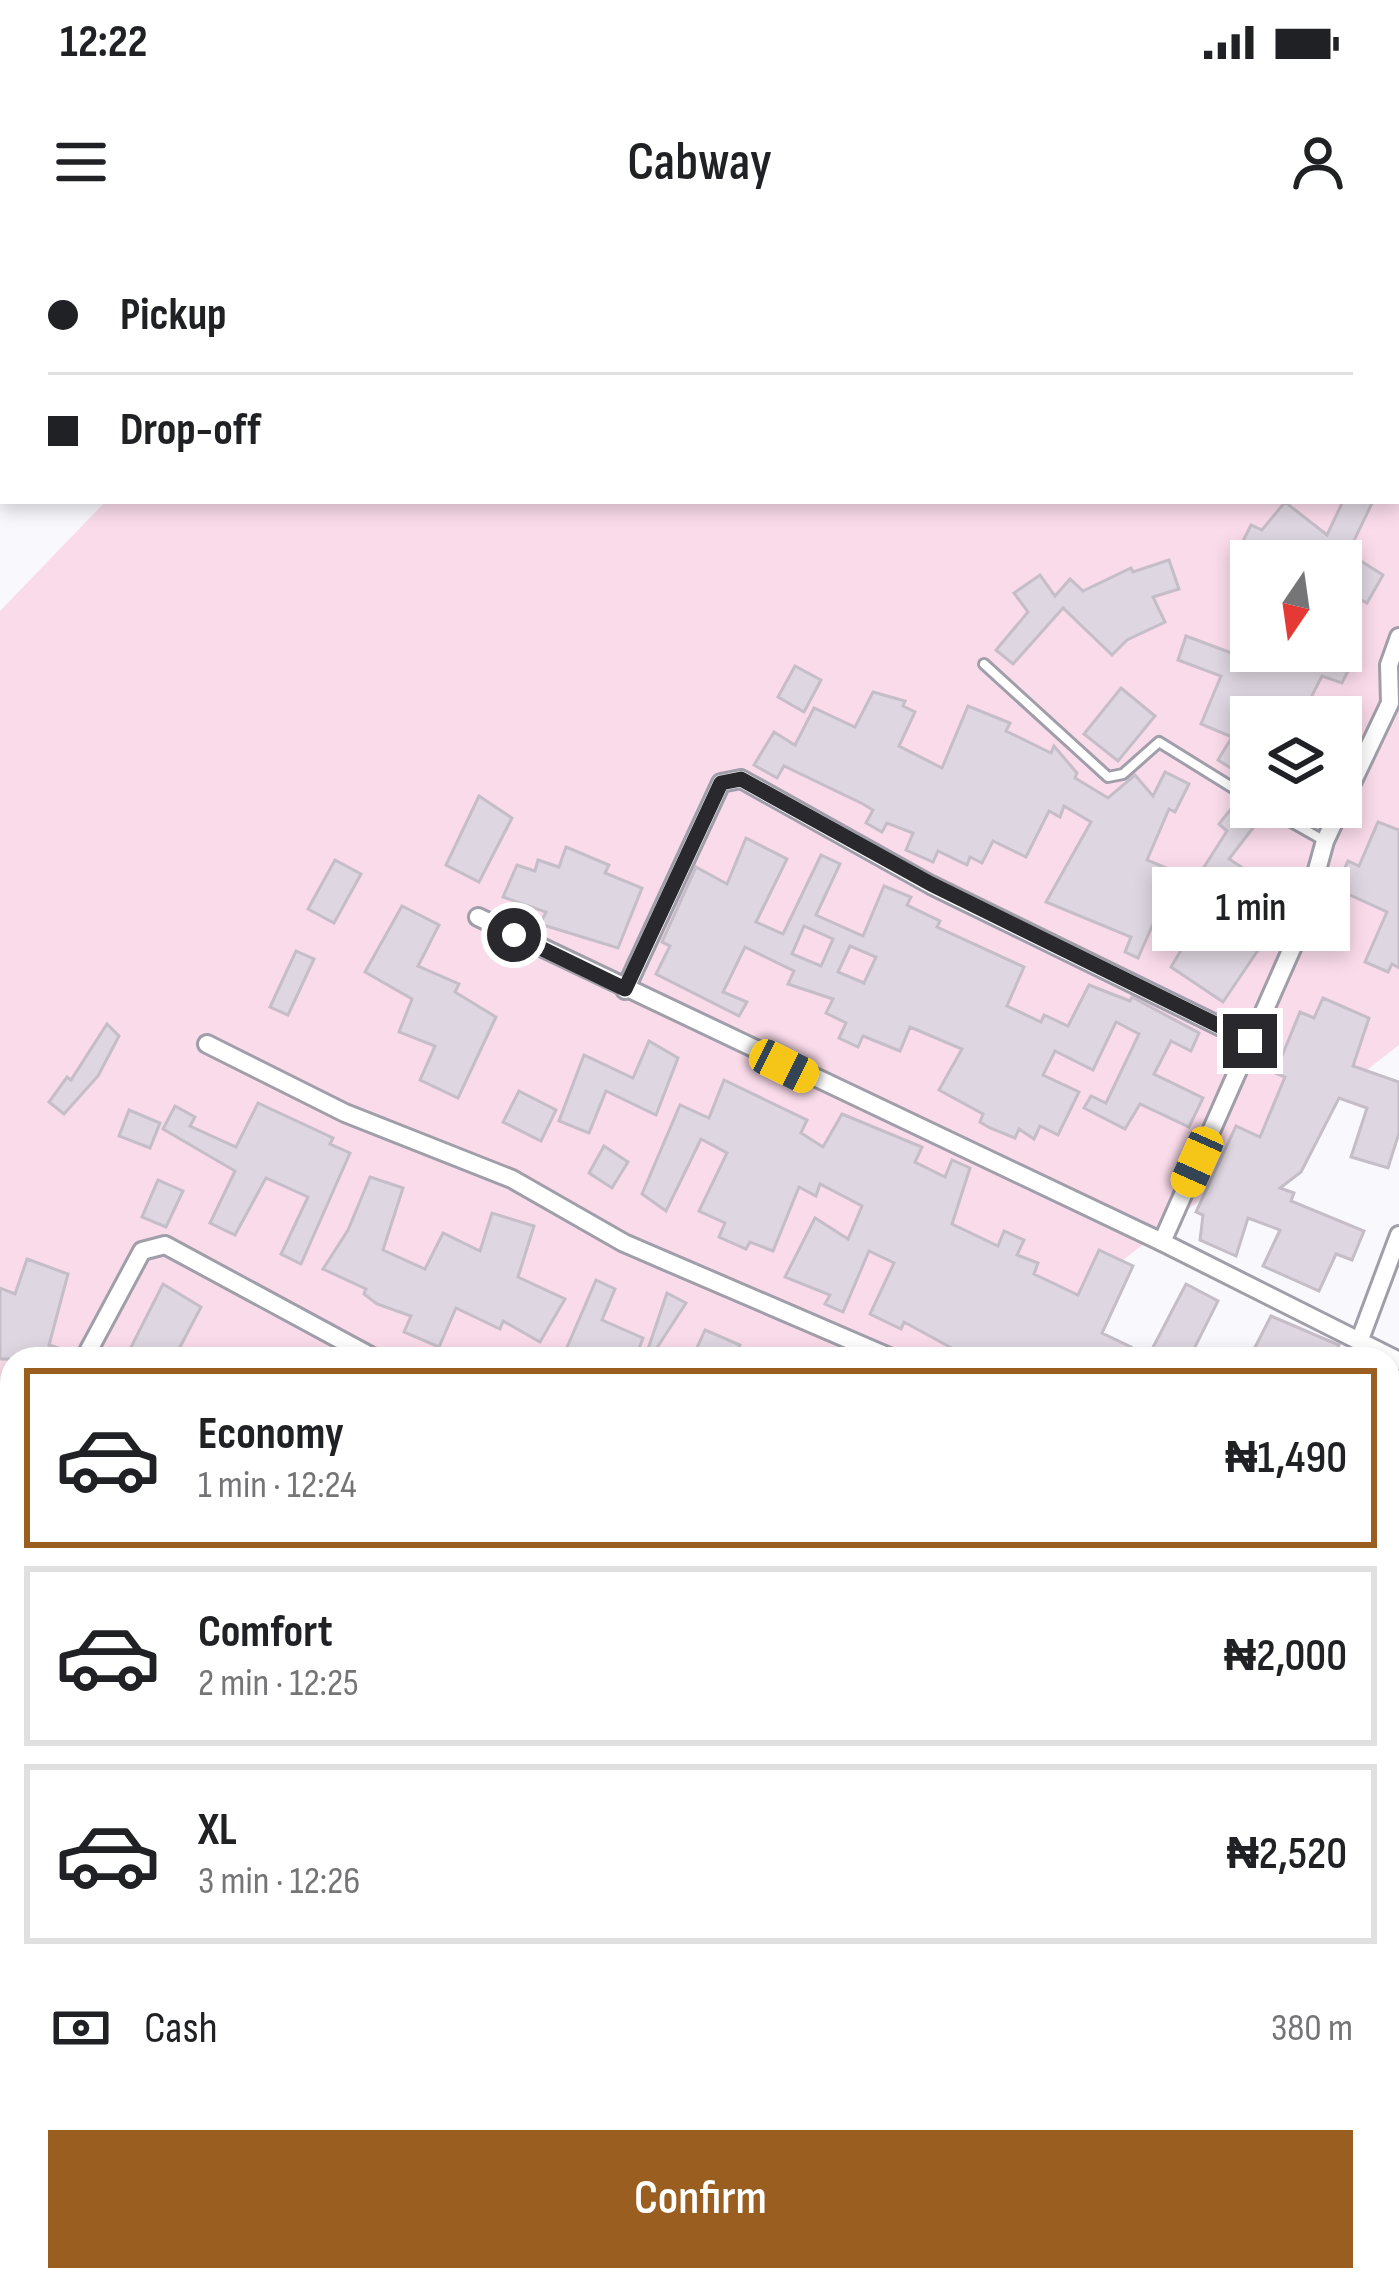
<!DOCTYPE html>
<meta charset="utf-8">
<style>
:root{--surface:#fff;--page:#f2f2f2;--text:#202124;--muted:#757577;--line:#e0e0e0;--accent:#9b5e21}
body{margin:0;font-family:"Sofia Sans Condensed",sans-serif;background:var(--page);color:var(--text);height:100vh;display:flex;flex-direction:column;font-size:45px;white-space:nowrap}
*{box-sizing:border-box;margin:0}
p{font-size:39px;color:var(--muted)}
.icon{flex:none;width:66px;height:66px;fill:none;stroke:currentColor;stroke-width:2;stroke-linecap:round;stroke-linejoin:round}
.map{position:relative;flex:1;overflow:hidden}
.sheet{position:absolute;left:0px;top:1107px;width:1401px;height:945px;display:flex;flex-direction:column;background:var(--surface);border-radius:36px 36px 0 0;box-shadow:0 6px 18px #0003}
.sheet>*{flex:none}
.hud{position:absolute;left:0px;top:0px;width:1401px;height:264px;box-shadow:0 6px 18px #0003;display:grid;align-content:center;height:264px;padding:0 48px;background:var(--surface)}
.needle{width:78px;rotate:193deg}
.tools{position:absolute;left:1230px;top:300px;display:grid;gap:24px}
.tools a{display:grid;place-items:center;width:132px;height:132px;border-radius:0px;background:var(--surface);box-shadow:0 6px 18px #0003;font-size:60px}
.end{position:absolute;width:54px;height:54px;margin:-27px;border:15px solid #29282c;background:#fff;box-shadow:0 0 0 6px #fff}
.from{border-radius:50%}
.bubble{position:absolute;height:84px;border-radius:0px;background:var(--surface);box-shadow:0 6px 18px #0003;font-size:39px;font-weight:600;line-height:84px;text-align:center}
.car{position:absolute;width:36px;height:72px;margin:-36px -18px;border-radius:15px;box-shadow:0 0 9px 3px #0007;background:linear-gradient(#f5c518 24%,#345 0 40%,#f5c518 0 76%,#345 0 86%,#f5c518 0)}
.hud b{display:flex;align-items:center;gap:42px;height:114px;font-size:45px}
.hud b+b{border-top:3px solid var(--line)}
.hud i{width:30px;height:30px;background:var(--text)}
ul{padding:21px 0 0;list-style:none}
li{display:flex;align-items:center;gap:36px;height:180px;margin:0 24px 18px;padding:0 24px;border:6px solid var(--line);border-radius:0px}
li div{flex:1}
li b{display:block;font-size:45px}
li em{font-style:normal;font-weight:600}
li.on{border-color:var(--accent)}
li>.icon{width:108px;height:108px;stroke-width:1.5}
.pay{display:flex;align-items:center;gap:30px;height:132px;padding:0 48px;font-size:45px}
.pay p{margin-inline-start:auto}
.cta{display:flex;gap:24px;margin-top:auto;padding:24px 48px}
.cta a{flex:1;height:138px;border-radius:0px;background:var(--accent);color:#fff;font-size:48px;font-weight:600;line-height:138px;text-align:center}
.status{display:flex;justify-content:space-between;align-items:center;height:84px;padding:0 60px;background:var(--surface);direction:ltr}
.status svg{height:33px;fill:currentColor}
header{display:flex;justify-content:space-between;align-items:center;height:156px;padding:0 48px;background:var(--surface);font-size:54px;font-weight:600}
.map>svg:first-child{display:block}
.green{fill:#fadbea;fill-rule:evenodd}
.building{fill:#ded6e0;stroke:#c5bdc7;stroke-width:3;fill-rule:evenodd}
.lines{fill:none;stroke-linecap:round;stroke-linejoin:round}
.lane-casing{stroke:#a09ea9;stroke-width:14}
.street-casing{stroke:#a09ea9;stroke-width:22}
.lane{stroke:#fff;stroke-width:8}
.street{stroke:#fff;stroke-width:16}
.route{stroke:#29282c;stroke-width:15}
</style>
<div class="status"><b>12:22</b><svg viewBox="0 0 49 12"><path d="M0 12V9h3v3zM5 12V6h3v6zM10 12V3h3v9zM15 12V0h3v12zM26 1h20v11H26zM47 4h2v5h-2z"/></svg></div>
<header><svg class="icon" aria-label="menu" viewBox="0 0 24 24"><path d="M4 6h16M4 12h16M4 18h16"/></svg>Cabway<svg class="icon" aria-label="person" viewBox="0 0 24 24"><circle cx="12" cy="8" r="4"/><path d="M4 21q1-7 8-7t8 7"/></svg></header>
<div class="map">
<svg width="1399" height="2050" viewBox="0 0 1399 2050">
<rect width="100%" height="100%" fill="#f9f8fd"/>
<path class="green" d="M271,0H1399V805L996,1119H12V1885L0,1895V371L106,261H1398V3ZM1251,321H1341V411H1251ZM1251,477H1341V567H1251Z"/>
<g class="building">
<path d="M1343,261H1373L1348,313L1383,335L1367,363L1341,349V321H1282L1243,301L1251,285L1262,290L1285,262L1327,295Z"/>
<path d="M1169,320L1179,349L1153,357L1165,382L1127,400L1112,415L1063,368L1013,424L996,410L1028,372L1014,353L1040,335L1055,356L1070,339L1083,351L1131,328L1133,332Z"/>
<path d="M1186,396L1234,414L1341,411V406L1357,413L1342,443L1322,436L1301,477L1276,468L1272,477H1251V508L1237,532L1218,520L1232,497L1201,484L1221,436L1178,420Z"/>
<path d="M795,426L821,440L804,472L778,457Z"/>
<path d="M1121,448L1155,476L1118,521L1084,494Z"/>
<path d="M873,452L905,461L903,466L915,472L899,506L942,528L968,466L1010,483L1006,491L1051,513L1054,506L1077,533L1075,538L1108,558L1135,535L1153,556L1165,532L1189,544L1175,572L1169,569L1147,620L1176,632L1138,718L1125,712L1131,697L1046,662L1091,582L1064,566L1060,577L1049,571L1026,617L993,601L982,623L970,617L967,625L938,611L933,622L906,610L913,593L887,583L882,592L866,583L873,570L863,564L784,526L777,538L754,525L774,492L795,505L814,468L855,487Z"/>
<path d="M479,556L512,578L479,642L446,625Z"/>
<path d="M1238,560L1262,576L1229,619L1292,660L1223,762L1171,727L1196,685L1190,680L1213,646L1206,641L1212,632L1204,627L1227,591L1219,584Z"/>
<path d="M1378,582L1399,590V728L1392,724L1388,732L1365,722L1387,672L1335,648L1348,621L1359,626Z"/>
<path d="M746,598L787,619L756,682L783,694L821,615L840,624L816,675L863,696L884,646L911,657L907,665L940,681L937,687L1024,727L1007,766L1041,782L1044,775L1068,786L1089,745L1130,761L1132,757L1199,793L1191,811L1171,801L1154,834L1203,858L1189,887L1140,864L1125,889L1084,868L1091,856L1106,863L1139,794L1116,782L1093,830L1055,811L1043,835L1079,852L1058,895L1040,886L1034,899L1019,889L1015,898L990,888L980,882L983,874L939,850L962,809L910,787L900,811L863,796L858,807L839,798L846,783L826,773L833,759L788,744L794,731L745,707L723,752L747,762L739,776L656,734L670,706L662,702L696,627L727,644ZM804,686L833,699L821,726L792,714ZM850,706L876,717L864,743L838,732Z"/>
<path d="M566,607L609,625L605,633L642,648L618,708L540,684L546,672L503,657L517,625L535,631L538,620L559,627Z"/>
<path d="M335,620L361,634L334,683L308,669Z"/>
<path d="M402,666L439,685L418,726L459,744L455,752L496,777L458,858L420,840L435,806L399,792L412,759L365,732Z"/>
<path d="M296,711L314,719L288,775L270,767Z"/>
<path d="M1323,758L1369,778L1353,826L1399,842V893L1388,928L1351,917L1367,868L1339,858L1301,932L1280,948L1294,953L1291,961L1364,991L1352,1020L1336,1014L1319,1051L1263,1026L1280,990L1248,978L1236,1016L1200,1000L1203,975L1196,972L1236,886L1260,897L1285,837L1275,833L1300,772L1314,778Z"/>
<path d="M107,784L119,796L98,836L64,874L49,862L67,837L71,840Z"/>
<path d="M649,801L678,818L656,875L606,851L589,893L559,881L584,815L633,838Z"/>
<path d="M724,840L807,880L801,893L823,907L842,874L922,907L915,922L945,937L952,920L970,928L952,984L998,1006L1004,991L1024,1000L1017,1015L1038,1023L1034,1034L1078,1055L1099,1010L1133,1026L1102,1093L1131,1107L1125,1119H972L904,1082L901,1089L870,1074L894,1023L869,1011L843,1072L825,1064L830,1055L785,1037L815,978L848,999L862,966L820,944L816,956L799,947L773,1011L750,1002L746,1009L719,997L725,983L699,971L727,913L701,899L666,971L642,954L680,865L709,878Z"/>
<path d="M519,851L556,870L541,901L503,882Z"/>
<path d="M258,863L333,898L330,904L350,913L301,1024L281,1014L308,957L266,938L235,995L210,983L235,931L163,889L175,866L195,877L190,886L236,907Z"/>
<path d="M129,870L160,883L150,908L119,896Z"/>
<path d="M604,906L628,922L612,948L589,933Z"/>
<path d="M370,937L403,948L383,1010L425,1029L443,993L480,1011L492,973L534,986L518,1037L565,1059L540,1102L503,1081L500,1089L456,1068L439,1107L404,1092L411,1076L377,1064L364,1054L366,1049L323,1029L348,990Z"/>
<path d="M158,940L183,951L166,987L142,977Z"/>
<path d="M27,1019L68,1034L49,1105L73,1113L71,1119H0V1048L15,1054Z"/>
<path d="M596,1040L615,1049L602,1080L643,1098L635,1119H562Z"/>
<path d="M163,1044L201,1067L180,1107L201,1119H125Z"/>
<path d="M1186,1044L1218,1061L1189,1119H1162L1150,1113Z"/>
<path d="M667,1053L686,1063L651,1117L646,1115Z"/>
<path d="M1271,1076L1339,1105L1332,1119H1249Z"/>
<path d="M705,1090L740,1105L734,1119H692Z"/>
</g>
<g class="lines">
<g class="lane-casing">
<g id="lane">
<path d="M984,424L1108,537L1123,534L1159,502L1251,559"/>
<path d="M1265,567L1323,600"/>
</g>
</g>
<g class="street-casing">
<g id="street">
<path d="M176,3L177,0"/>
<path d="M1341,566L1390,463L1389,425L1399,397"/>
<path d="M478,677L1162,1002L1399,1121"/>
<path d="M625,750L721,543L741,539L931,645L1250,801"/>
<path d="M207,804L345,873L512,939L624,1003L894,1119"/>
<path d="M1162,1002L1301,688L1325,601L1341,567"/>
<path d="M1359,1102L1399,995"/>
<path d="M84,1119L142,1011L165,1005L376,1119"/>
<path d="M0,1510L12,1517"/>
<path d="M1389,1542L1399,1521"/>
<path d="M1389,1899L1399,1903"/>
<path d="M509,2040L529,2050"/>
<path d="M783,2040L799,2050"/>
<path d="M1230,2050L1234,2040"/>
</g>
</g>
<use href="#lane" class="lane"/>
<use href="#street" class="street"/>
</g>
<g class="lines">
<path class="route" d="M514,695L625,749L721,543L741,539L931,644L1250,801"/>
</g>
</svg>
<div class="tools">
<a><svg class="needle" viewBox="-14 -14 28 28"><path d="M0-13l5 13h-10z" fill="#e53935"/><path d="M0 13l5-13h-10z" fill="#757577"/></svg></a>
<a><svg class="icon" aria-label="layers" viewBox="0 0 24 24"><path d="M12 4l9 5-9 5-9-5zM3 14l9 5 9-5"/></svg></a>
</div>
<i class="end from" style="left:514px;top:695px"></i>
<i class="end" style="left:1250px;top:801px"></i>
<div class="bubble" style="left:1152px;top:627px;width:198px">1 min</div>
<i class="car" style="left:784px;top:826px;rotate:116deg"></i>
<i class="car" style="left:1197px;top:922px;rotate:204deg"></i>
<div class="hud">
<b><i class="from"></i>Pickup</b>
<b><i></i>Drop-off</b>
</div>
<section class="sheet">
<ul>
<li class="on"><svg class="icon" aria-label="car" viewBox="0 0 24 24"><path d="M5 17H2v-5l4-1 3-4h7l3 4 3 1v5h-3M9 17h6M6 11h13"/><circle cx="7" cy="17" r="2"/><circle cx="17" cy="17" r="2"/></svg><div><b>Economy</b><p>1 min · 12:24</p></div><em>₦1,490</em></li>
<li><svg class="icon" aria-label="car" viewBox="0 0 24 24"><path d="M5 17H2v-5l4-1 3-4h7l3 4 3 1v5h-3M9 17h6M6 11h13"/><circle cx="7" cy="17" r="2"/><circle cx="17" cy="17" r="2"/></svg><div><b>Comfort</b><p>2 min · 12:25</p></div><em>₦2,000</em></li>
<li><svg class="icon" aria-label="car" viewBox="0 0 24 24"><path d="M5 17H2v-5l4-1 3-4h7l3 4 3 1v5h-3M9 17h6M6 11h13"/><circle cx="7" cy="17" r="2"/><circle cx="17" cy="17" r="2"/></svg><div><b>XL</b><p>3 min · 12:26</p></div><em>₦2,520</em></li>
</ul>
<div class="pay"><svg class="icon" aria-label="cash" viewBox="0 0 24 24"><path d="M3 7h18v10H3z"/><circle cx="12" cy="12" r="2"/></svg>Cash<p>380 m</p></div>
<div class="cta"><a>Confirm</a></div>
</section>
</div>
